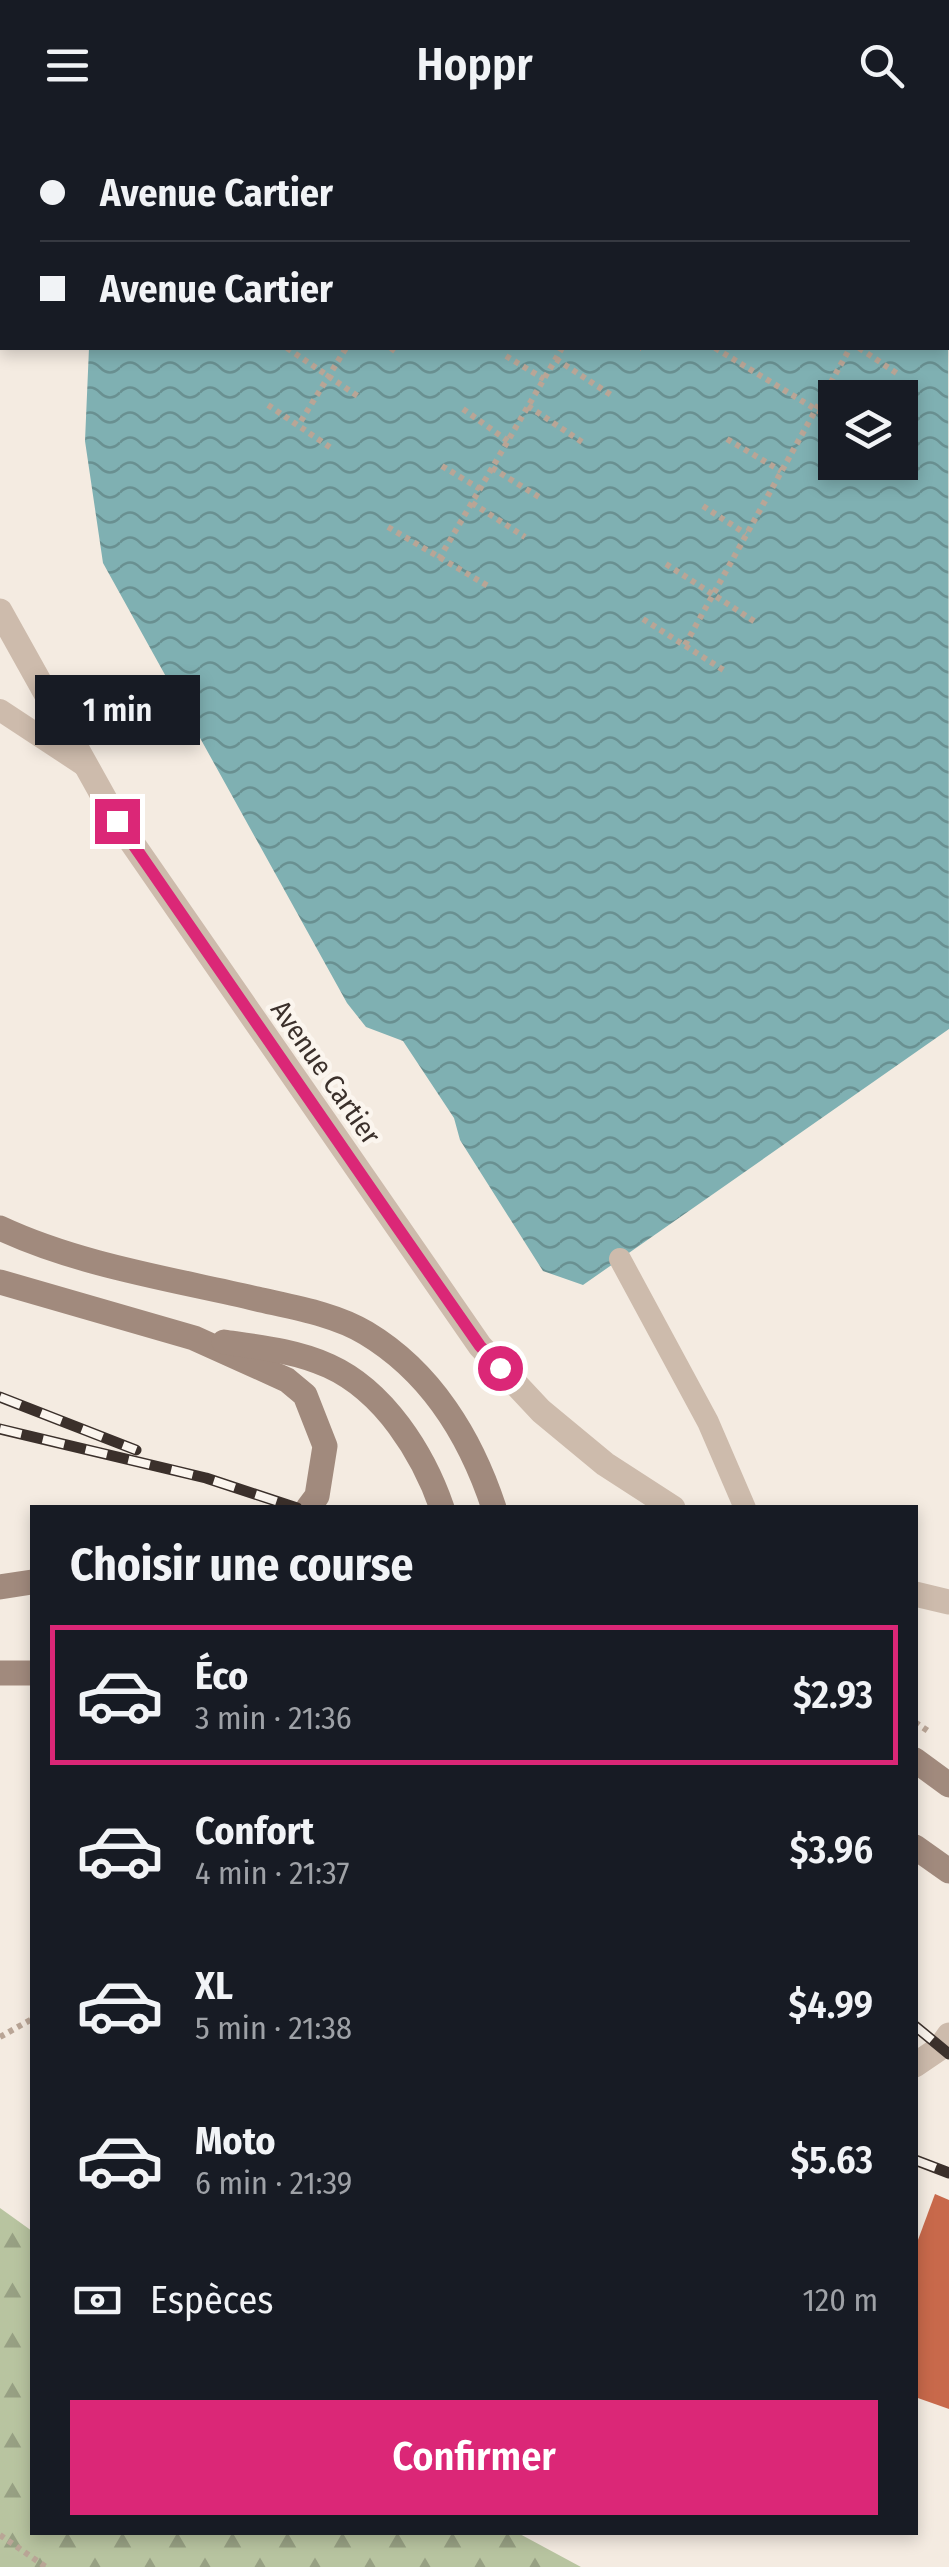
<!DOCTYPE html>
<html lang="fr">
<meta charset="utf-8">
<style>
:root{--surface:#171b24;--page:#20242c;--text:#f1f3f6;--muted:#9ea1a6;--line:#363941;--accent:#db2777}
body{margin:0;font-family:"Fira Sans Condensed",sans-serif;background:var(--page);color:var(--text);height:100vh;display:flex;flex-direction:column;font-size:38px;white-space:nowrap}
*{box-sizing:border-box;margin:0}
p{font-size:32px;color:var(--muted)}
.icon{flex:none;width:55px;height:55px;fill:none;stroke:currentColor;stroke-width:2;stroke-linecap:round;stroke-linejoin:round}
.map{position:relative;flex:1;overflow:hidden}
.details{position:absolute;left:30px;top:1375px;width:888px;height:1030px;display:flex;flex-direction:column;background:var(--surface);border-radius:0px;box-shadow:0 5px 15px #0003}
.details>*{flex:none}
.top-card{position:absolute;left:0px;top:0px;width:950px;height:220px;box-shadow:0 5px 15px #0003;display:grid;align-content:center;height:220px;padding:0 40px;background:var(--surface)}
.controls{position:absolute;left:818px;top:250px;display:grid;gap:20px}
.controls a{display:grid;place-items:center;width:100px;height:100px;border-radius:0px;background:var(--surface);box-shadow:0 5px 15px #0003;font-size:50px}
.end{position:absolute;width:45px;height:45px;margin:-22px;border:12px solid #db2777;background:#fff;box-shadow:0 0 0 5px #fff}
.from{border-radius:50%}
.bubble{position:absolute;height:70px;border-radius:0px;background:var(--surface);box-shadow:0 5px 15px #0003;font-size:32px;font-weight:600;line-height:70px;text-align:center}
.top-card b{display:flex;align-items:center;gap:35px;height:95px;font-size:38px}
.top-card b+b{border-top:2px solid var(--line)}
.top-card i{width:25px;height:25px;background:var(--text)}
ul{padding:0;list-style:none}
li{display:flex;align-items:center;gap:30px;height:140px;margin:0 20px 15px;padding:0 20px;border:5px solid transparent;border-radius:0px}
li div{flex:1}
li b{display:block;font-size:38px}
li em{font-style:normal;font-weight:600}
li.selected{border-color:var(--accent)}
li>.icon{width:90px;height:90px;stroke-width:1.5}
h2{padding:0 40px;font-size:45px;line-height:120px}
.pay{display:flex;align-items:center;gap:25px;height:110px;padding:0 40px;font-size:38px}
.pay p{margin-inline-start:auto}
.button{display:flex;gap:20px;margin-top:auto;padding:20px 40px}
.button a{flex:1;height:115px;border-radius:0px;background:var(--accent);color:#fff;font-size:40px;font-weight:600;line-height:115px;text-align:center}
header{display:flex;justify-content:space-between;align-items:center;height:130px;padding:0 40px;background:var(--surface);font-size:45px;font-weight:600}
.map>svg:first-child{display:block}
.forest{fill:url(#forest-firs)}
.water{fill:url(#water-waves);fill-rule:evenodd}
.building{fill:#c8694b}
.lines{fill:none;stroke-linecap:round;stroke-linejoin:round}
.path{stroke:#b9a596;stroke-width:6;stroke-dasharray:5 5;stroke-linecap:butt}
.lane{stroke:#cdbbac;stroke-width:22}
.street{stroke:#cdbbac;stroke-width:25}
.secondary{stroke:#a18a7d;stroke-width:25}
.rail-casing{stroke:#3b302b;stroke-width:11}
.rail{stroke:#fbf5ee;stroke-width:8;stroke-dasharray:22;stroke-linecap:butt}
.route{stroke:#db2777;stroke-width:12}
.labels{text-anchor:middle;stroke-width:9;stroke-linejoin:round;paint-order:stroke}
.street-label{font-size:28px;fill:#3b302b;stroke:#fbf5ee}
</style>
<header><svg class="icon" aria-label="menu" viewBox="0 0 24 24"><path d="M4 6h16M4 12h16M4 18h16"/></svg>Hoppr<svg class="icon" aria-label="search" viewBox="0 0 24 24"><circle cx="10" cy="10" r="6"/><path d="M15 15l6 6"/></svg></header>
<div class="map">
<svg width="949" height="2437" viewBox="0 0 949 2437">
<defs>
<pattern id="forest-firs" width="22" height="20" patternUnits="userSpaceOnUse" patternTransform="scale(2.5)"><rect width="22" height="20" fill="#b8c4a0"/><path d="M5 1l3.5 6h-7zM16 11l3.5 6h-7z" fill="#97a083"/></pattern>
<pattern id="water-waves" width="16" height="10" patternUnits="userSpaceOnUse" patternTransform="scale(2.5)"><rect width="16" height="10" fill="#7fb0b2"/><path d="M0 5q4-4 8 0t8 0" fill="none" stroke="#699091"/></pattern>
</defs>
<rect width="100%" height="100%" fill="#f4ebe1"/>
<path class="forest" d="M0,2078L32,2101V2402L518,2403L581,2437H0Z"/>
<g class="water">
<path d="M144,0H871L872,2H143Z"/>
<path d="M948,149L949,899L583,1155L543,1141L460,1010L454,988L403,911L366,897L347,873L103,433L85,311L89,218H948ZM835,268H900V332H835Z"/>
</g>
<path class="building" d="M935,2064L949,2070V2279L915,2267V2118Z"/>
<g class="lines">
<g class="path">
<path d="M356,0L360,2"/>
<path d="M448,0L452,2"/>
<path d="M658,0L662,2"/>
<path d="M740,0L744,2"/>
<path d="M480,2L481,0"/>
<path d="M703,2L704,0"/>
<path d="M287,218L359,267"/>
<path d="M391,218L395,221"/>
<path d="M640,218H641"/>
<path d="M715,218L835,291"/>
<path d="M859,218L898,244"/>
<path d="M506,226L544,249"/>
<path d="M556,229L611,265"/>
<path d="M268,275L334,320"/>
<path d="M528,276L582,312"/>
<path d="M463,279L508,311"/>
<path d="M301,291L346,218"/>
<path d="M727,309L781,341"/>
<path d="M442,336L480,359"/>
<path d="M492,338L539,367"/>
<path d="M472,373L525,407"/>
<path d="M703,376L746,404"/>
<path d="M388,397L488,456"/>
<path d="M439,429L562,218"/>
<path d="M666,434L757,493"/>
<path d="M643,489L725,541"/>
<path d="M685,515L850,218"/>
<path d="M915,1592L928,1601"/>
<path d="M0,1907L32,1889"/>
<path d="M0,2405L46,2437"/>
</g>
<g class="lane">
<path d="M0,580L88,638"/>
<path d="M620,1129L708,1292L745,1378"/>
</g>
<g class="street">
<path d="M0,481L117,691L480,1216L541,1281L605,1334L673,1378"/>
<path d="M915,1464L949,1472"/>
<path d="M915,1935L940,1918L949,1905"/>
</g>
<g class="secondary">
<path d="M0,1098C79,1135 172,1149 257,1169C292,1177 335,1184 366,1203C431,1242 471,1308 494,1378"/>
<path d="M0,1152L194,1208L287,1250L305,1265L325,1316L317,1366L308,1378"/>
<path d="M224,1212C259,1217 297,1221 329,1236C384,1261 423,1323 442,1378"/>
<path d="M0,1457L32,1452"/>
<path d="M0,1543H32"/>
<path d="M915,1630L949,1655"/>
<path d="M915,1717L949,1741"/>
</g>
<g class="rail-casing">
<g id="rail">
<path d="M0,1267L136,1320"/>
<path d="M0,1299L206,1348L297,1378"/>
<path d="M915,1896L949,1924"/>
<path d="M915,2030L949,2043"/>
</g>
</g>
<use href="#rail" class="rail"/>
</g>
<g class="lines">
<path class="route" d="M117,691L400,1101L480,1216L500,1238"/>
</g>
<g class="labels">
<g class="street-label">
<text transform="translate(326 942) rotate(55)" y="10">Avenue Cartier</text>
</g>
</g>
</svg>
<div class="controls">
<a><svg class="icon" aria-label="layers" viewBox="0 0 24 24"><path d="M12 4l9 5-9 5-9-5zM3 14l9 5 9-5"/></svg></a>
</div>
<i class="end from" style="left:500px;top:1238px"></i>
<i class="end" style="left:117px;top:691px"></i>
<div class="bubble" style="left:35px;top:545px;width:165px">1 min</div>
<div class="top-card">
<b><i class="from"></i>Avenue Cartier</b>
<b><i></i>Avenue Cartier</b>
</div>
<section class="details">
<h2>Choisir une course</h2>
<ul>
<li class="selected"><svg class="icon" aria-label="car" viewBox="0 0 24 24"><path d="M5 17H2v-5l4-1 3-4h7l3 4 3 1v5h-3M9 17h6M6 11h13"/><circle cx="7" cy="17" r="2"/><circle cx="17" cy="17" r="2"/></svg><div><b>Éco</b><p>3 min · 21:36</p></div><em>$2.93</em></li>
<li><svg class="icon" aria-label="car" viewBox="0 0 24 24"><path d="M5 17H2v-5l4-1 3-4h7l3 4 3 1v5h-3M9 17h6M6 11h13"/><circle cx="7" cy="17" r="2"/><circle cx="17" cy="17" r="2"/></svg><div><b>Confort</b><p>4 min · 21:37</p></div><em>$3.96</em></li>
<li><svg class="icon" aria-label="car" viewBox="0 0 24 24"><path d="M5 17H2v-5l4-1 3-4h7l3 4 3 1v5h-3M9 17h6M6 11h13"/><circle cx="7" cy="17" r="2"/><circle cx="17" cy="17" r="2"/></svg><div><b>XL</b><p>5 min · 21:38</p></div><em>$4.99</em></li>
<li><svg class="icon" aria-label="car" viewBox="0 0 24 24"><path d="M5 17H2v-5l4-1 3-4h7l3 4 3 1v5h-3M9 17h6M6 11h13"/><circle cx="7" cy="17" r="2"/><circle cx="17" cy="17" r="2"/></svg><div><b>Moto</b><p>6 min · 21:39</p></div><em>$5.63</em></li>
</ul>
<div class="pay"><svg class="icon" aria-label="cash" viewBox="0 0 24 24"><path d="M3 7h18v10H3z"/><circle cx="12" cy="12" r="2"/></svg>Espèces<p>120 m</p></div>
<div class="button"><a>Confirmer</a></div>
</section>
</div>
